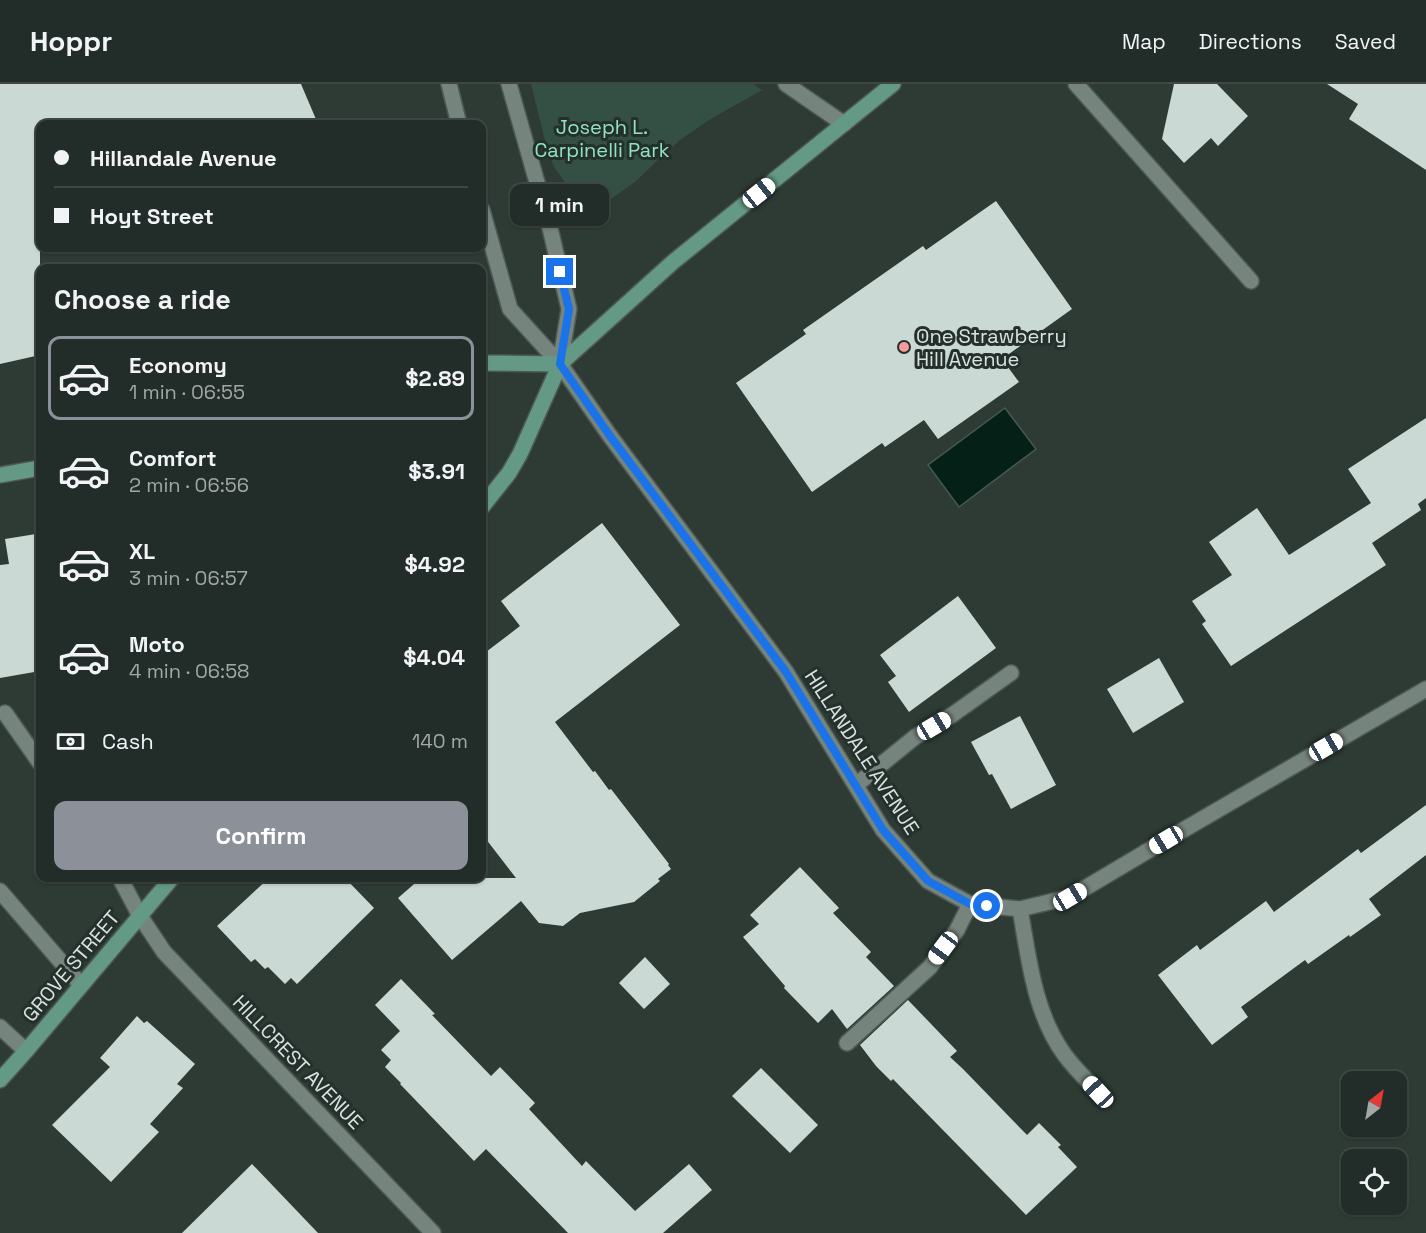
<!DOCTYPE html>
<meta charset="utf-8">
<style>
:root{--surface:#222c28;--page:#2e3834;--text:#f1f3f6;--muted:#a2a7a8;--line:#3f4845;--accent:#8c9099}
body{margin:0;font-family:"Space Grotesk",sans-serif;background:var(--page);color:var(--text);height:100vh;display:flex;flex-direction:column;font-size:22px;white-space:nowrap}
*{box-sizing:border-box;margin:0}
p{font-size:20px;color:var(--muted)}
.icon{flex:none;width:33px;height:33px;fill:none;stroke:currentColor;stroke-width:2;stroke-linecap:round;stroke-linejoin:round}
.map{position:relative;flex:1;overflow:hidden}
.drawer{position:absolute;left:36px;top:180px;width:450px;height:618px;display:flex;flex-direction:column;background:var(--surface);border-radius:12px;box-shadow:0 2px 4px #0004,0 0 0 2px var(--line)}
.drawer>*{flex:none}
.banner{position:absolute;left:36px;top:36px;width:450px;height:132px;border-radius:12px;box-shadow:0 2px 4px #0004,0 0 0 2px var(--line);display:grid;align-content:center;height:132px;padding:0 18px;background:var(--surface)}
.needle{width:39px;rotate:31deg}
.controls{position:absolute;left:1341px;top:987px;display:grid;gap:12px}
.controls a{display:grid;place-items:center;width:66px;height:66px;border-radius:12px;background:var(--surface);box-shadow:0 2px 4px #0004,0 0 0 2px var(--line);font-size:30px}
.end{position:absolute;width:27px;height:27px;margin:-14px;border:8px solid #1a73e8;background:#fff;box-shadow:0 0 0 3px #fff}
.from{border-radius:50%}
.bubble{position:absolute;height:42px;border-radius:12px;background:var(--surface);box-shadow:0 2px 4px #0004,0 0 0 2px var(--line);font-size:20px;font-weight:700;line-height:42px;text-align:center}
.car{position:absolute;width:18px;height:36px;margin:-18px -9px;border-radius:8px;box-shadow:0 0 4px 2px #0007;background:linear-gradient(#fff 24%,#345 0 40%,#fff 0 76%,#345 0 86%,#fff 0)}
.banner b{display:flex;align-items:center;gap:21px;height:57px;font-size:22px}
.banner b+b{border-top:2px solid var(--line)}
.banner i{width:15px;height:15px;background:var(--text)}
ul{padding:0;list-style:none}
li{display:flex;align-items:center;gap:18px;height:84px;margin:0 12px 9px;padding:0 6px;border:3px solid transparent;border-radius:12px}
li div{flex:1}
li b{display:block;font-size:22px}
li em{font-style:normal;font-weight:700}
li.current{border-color:var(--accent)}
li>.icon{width:54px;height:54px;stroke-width:1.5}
h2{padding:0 18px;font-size:27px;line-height:72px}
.pay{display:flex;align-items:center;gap:15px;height:66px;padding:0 18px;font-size:22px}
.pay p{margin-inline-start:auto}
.primary-button{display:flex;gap:12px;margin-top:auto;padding:12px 18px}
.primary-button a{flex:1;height:69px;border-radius:12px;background:var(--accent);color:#fff;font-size:24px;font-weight:700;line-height:69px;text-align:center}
header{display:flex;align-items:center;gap:36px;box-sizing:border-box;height:84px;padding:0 30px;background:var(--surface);border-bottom:2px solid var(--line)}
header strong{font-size:28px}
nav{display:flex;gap:33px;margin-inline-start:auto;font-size:21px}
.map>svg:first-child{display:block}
.green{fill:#345045}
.water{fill:#052017;stroke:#455a53;stroke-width:1.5}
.building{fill:#cad9d3}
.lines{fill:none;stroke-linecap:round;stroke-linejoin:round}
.minor-casing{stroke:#4d5853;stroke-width:18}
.major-casing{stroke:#4d5853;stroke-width:18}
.minor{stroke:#76847e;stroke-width:15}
.major{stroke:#649a85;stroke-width:15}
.route{stroke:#1a73e8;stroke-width:8}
.poi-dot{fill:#f59b9e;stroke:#24302b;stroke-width:2}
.labels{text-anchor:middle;stroke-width:6;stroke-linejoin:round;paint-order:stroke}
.park-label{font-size:20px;fill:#91e3c2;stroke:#24302b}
.poi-label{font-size:20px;fill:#dbe2df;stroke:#24302b;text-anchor:start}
.street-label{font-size:20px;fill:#dbe2df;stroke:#24302b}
</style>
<header>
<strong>Hoppr</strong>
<nav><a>Map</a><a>Directions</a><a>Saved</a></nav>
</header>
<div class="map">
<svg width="1426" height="1149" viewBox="0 0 1426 1149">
<rect width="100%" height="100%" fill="#2e3b35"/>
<path class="green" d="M531,0H753L762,6L709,36L680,56L662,72L635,98L611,115L589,120L575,112L554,83L547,64Z"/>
<path class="water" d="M1005,324L1036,365L959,423L928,381Z"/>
<g class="building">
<path d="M0,0H301L318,40H40V271L0,280Z"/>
<path d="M1174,0H1217L1248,32L1218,62L1211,54L1184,79L1162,55Z"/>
<path d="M1327,0H1426V86L1349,35L1358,20Z"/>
<path d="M996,117L1072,225L1002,275L1019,298L938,355L924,336L885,363L882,359L812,408L736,299L806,250L803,246L923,162L926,166Z"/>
<path d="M1426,334V414L1418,420L1421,426L1372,459L1386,481L1231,582L1202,540L1206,537L1192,517L1232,491L1209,458L1257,424L1289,471L1371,419L1348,385Z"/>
<path d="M602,439L680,541L555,638L593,688L595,687L609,706L611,705L669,780L668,781L671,785L658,795L660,797L634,818L580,829L563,842L539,839L521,817L452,876L398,814L421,794H516L482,750V571L520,542L501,517Z"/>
<path d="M36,450L40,474V587L0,594V481L9,480L5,455Z"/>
<path d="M958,512L996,564L909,628L888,598L896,592L880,571Z"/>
<path d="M1159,574L1184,618L1133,649L1107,605Z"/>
<path d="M1020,632L1056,701L1011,725L992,690L989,691L971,658Z"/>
<path d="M1426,721V771L1369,815L1381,831L1350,853L1349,851L1308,880L1305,876L1241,923L1248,933L1212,961L1158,891L1197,861L1200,866L1266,817L1274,828L1358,765L1361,769Z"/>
<path d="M800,783L839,824L833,829L871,868L866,873L894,902L847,945L832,925L818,939L784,904L785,902L743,853L759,840L750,831Z"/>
<path d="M269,794H345L374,824L297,900L291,894L285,900L268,883L265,885L255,875L251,878L217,842Z"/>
<path d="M645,873L670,900L644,925L619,899Z"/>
<path d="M401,895L435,930L432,931L491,992L500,983L535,1019L529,1025L582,1082L586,1077L635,1127L689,1080L712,1106L663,1149H568L486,1065L474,1077L400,1000L401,999L385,983L391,976L381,966L400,947L375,921Z"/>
<path d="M908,916L957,967L950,973L963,985L1027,1051L1039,1039L1061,1061L1058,1063L1077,1083L1026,1131L893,995L891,997L876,982L860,961Z"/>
<path d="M137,932L144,939L147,937L195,980L177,1000L183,1004L150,1040L159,1048L111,1098L52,1041L110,983L100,974Z"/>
<path d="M761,984L818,1041L790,1069L732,1012Z"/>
<path d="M252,1080L318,1149H182Z"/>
</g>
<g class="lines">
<g class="minor-casing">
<g id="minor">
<path d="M449,0L459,40"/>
<path d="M509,0L550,144L569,225L560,280"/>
<path d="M786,0L844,40"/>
<path d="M1076,0L1251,197"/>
<path d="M482,126L510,225L560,280L610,352L786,588L883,746L928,797L970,820L1020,825L1070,813L1166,756L1426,605"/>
<path d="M5,629L40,679"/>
<path d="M856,701L915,653L952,631L1011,589"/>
<path d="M120,794L140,832L164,868L433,1149"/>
<path d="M0,807L81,901"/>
<path d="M1020,825C1029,875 1034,928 1064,970C1074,984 1087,996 1098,1008"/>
<path d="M0,943L26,967"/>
<path d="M847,959L930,883L957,846L970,820"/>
</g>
</g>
<g class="major-casing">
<g id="major">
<path d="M482,279L560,280"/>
<path d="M0,391L40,384"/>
<path d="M482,423L509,389L520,370L560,280L673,178L893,0"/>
<path d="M0,996L26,967L172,794"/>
</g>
</g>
<use href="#minor" class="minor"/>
<use href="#major" class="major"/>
</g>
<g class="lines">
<path class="route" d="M560,188L569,225L560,280L610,352L786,588L883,746L928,797L970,820L987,822"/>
</g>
<circle class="poi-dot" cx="904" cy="263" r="6"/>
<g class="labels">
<g class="park-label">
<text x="602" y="50">Joseph L.<tspan x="602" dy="23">Carpinelli Park</tspan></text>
</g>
<g class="poi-label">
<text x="916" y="259">One Strawberry<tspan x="916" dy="23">Hill Avenue</tspan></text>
</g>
<g class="street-label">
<text transform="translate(862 668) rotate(57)" y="7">HILLANDALE AVENUE</text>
<text transform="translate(71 882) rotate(-50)" y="7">GROVE STREET</text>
<text transform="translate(298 978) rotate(46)" y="7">HILLCREST AVENUE</text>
</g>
</g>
</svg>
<div class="controls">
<a><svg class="needle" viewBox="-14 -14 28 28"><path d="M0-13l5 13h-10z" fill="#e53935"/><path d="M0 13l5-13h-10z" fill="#a2a7a8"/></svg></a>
<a><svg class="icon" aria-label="locate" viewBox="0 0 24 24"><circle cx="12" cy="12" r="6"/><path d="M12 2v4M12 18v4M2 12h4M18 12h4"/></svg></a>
</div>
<i class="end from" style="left:987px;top:822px"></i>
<i class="end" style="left:560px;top:188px"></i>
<div class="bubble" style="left:510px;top:100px;width:99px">1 min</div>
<i class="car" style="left:759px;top:109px;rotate:51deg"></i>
<i class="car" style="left:934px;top:642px;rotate:59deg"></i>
<i class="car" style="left:1326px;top:663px;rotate:60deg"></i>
<i class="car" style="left:1166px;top:756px;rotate:239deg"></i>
<i class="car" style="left:1070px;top:813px;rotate:59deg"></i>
<i class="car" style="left:943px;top:864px;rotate:217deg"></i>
<i class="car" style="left:1098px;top:1008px;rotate:317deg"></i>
<div class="banner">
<b><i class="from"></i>Hillandale Avenue</b>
<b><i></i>Hoyt Street</b>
</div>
<section class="drawer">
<h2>Choose a ride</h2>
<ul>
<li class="current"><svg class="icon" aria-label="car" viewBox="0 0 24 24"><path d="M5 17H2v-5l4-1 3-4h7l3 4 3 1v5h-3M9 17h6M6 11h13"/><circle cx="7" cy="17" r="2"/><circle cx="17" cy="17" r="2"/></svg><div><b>Economy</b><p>1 min · 06:55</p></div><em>$2.89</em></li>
<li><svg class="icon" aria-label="car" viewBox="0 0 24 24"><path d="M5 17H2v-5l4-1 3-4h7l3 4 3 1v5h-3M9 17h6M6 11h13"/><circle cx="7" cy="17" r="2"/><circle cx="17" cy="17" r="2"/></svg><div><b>Comfort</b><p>2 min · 06:56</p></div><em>$3.91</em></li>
<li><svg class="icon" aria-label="car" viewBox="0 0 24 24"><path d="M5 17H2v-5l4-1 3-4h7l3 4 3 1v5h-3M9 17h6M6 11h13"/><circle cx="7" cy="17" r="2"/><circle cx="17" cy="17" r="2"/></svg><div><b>XL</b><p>3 min · 06:57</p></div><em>$4.92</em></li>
<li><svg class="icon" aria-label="car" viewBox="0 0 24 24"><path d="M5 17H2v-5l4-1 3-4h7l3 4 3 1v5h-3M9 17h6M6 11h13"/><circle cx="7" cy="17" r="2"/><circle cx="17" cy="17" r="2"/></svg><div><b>Moto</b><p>4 min · 06:58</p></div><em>$4.04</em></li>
</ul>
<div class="pay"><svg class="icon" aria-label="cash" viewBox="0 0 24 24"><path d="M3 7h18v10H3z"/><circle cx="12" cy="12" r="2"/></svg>Cash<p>140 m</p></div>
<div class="primary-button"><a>Confirm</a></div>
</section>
</div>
